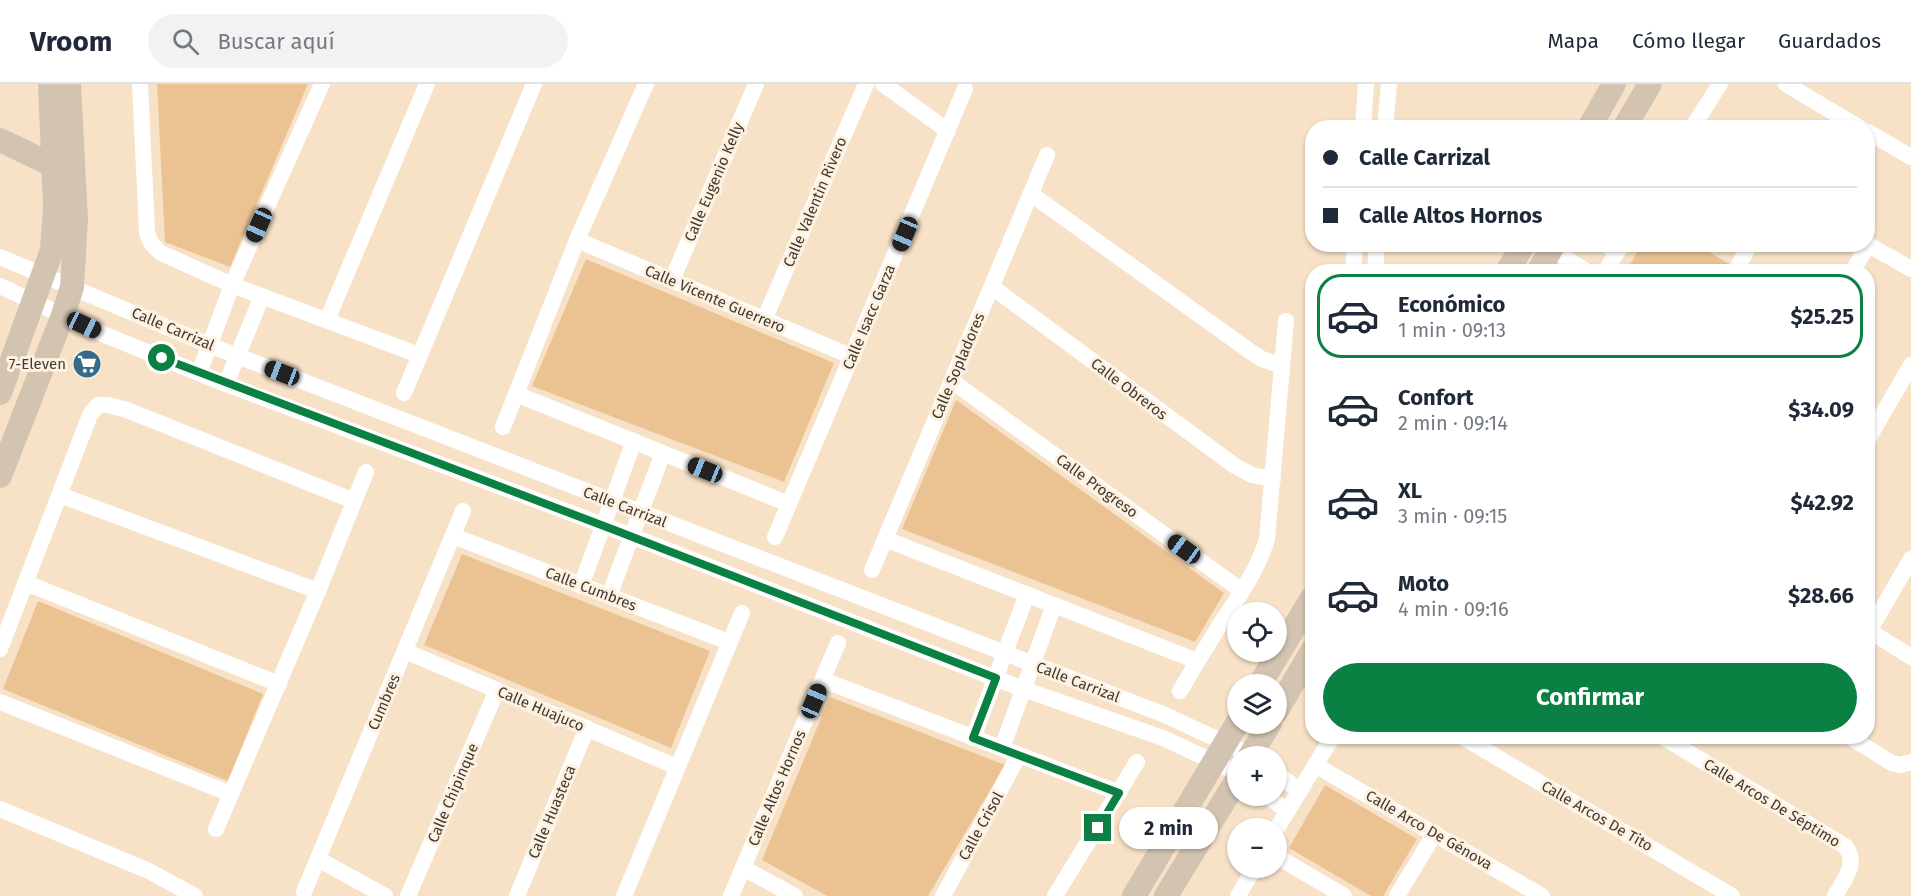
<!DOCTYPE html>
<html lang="es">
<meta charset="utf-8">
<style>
:root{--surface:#fff;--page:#f2f2f3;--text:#1f2937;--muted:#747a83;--line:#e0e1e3;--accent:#0b8043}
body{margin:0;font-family:"Fira Sans",sans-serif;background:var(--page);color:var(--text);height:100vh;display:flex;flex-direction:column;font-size:22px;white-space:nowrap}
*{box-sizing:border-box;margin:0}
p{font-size:20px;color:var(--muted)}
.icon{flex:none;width:33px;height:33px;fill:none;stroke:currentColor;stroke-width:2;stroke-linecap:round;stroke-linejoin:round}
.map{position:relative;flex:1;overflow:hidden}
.panel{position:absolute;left:1305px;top:180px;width:570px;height:480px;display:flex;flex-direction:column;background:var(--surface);border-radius:24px;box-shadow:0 2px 4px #0004}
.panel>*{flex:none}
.hud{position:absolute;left:1305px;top:36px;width:570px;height:132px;border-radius:24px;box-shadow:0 2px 4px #0004;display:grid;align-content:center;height:132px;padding:0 18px;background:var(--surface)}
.fabs{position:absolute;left:1227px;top:518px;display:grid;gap:12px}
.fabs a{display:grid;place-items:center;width:60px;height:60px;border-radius:50%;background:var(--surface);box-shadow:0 2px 4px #0004;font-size:30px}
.end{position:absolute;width:27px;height:27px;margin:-14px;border:8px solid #0b8043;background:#fff;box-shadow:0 0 0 3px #fff}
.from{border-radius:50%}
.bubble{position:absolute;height:42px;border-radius:21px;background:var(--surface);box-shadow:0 2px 4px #0004;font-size:20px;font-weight:700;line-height:42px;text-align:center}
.car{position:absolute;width:18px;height:36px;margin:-18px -9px;border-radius:8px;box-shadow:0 0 4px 2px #0007;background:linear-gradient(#222 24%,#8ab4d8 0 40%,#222 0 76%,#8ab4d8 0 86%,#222 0)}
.hud b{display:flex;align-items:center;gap:21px;height:57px;font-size:22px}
.hud b+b{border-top:2px solid var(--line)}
.hud i{width:15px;height:15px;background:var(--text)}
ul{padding:10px 0 0;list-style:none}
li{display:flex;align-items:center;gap:18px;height:84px;margin:0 12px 9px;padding:0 6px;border:3px solid transparent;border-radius:24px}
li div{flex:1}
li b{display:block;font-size:22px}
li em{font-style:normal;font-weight:700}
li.selected{border-color:var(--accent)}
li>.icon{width:54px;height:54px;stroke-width:1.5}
.action{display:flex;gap:12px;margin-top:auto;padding:12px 18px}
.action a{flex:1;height:69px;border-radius:36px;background:var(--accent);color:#fff;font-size:24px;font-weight:700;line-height:69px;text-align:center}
header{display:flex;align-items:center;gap:36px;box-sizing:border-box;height:84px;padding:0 30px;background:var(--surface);border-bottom:2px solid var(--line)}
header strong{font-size:28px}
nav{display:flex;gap:33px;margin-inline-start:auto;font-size:21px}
.search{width:420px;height:54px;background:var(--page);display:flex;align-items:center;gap:15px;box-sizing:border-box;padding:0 21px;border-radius:33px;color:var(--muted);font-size:22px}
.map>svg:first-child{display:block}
.green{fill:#ebc392}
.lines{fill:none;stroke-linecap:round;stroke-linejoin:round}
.street{stroke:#fff;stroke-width:16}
.secondary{stroke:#d3c4b1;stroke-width:24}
.route{stroke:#0b8043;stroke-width:8}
.labels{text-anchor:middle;stroke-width:6;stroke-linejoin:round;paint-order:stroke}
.street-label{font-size:15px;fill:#42392f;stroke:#fdf1e1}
.poi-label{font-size:15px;fill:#42392f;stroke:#fdf1e1;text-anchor:end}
</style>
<header>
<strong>Vroom</strong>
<div class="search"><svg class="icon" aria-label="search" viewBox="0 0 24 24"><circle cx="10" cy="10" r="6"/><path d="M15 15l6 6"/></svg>Buscar aquí</div>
<nav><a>Mapa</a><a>Cómo llegar</a><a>Guardados</a></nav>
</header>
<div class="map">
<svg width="1911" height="812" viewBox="0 0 1911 812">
<rect width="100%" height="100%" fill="#f7e2c8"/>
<g class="green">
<path d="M157,0H308L230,183L165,158Z"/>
<path d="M1641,161H1697L1731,181L1727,187L1626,188Z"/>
<path d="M586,175L834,279L784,398L532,302Z"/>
<path d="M956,316L1224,509L1195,558L902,445Z"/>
<path d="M462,470L710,567L671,664L424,561Z"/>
<path d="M38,517L263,610L228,697L3,605Z"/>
<path d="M830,613L1005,681L928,812H827L762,776Z"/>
<path d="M1325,701L1417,755L1383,812H1371L1289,764Z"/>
</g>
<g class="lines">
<g class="street">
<path d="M140,0L147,148C149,158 153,162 161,169L232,201L419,271"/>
<path d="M883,0L948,47"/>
<path d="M1786,0L1860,44"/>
<path d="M1363,44L1366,0"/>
<path d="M1385,44L1389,0"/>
<path d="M1692,44L1720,0"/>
<path d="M1868,48L1911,73"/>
<path d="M1031,110L1251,268L1262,275L1282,282"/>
<path d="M577,156L853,273"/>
<path d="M1604,160L1617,168"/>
<path d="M1867,160L1911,185"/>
<path d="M1551,165L1588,188"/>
<path d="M0,173L209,261L1165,631L1253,672"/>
<path d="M1353,188L1355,160"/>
<path d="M1375,188L1377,160"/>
<path d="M1605,188L1622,160"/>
<path d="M1735,188L1750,160"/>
<path d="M1852,188L1868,161"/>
<path d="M672,196L756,0"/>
<path d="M0,202L105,251L226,300L603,441L1023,605L1163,654L1238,689"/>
<path d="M992,203L1235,382L1252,391L1273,395"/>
<path d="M327,236L427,0"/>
<path d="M764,236L866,0"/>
<path d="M199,289L232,201L322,0"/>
<path d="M952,297L1242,507"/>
<path d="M226,300L262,212"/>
<path d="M404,309L534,0"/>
<path d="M516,310L789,420"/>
<path d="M503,343L577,156L646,0"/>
<path d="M1868,355L1911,281"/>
<path d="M60,411L318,507"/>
<path d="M453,452L729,558"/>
<path d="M775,453L965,5"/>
<path d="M885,455L1197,577"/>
<path d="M872,486L1047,71"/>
<path d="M26,499L279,600"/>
<path d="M581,502L634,357"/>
<path d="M609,512L663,369"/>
<path d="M1868,546L1911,573"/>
<path d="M1869,547L1911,475"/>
<path d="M0,565L90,331L98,321H108L127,326L354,417"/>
<path d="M405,567L677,683"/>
<path d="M823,596L1119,709"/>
<path d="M1180,607C1194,583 1208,560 1223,536C1240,511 1258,485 1267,455L1286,237"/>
<path d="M0,618L231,710"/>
<path d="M1461,652L1732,812"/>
<path d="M1661,652L1845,762C1859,780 1844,795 1835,812"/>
<path d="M1848,652L1892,679L1900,681L1911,678"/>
<path d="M973,654L1027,510"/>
<path d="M1002,664L1054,521"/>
<path d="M1315,681L1542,812"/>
<path d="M1276,689L1300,707"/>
<path d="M1266,711L1287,727"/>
<path d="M0,725L149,787L195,812"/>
<path d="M216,745L318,507L366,388"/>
<path d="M1276,746L1333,652"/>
<path d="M1276,772L1344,812"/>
<path d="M318,775L385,812"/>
<path d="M743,784L795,812"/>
<path d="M304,808L463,427"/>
<path d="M408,812L497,606"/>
<path d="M517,812L587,644"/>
<path d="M624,812L742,529"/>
<path d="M731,812L838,559"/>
<path d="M943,812L1019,671"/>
<path d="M1055,812L1137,678"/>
<path d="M1238,812L1255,783"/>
<path d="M1397,812L1435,749"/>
</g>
<g class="secondary">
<path d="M1589,44L1614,0"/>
<path d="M1624,44L1650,0"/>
<path d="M0,56L54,82"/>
<path d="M1507,188L1524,160"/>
<path d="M1538,188L1554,160"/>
<path d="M0,309L52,166L55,123L50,0"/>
<path d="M0,392L63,231L72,203L76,135L69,0"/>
<path d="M1260,600L1312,514"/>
<path d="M1276,628L1312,567"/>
<path d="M1250,672L1270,639"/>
<path d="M1134,812L1238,638"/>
<path d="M1166,812L1238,694"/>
</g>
</g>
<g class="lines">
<path class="route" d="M162,274L617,447L996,594L973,654L1119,709L1098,744"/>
</g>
<defs>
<g id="supermarket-disc" transform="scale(1.5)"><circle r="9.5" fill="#376b88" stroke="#fdf1e1"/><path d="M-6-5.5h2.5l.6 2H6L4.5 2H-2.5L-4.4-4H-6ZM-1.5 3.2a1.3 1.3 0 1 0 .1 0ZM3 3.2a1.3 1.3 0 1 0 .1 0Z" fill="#fff"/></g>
</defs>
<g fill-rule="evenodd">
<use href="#supermarket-disc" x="87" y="280"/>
</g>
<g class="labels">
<g class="street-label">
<text transform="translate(714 98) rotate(-67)" y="5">Calle Eugenio Kelly</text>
<text transform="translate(815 118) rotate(-67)" y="5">Calle Valentin Rivero</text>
<text transform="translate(715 215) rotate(23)" y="5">Calle Vicente Guerrero</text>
<text transform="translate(869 233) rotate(-67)" y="5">Calle Isacc Garza</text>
<text transform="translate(173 245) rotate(23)" y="5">Calle Carrizal</text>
<text transform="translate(958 282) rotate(-67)" y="5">Calle Sopladores</text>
<text transform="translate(1129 305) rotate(37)" y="5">Calle Obreros</text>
<text transform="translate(1097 402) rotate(36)" y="5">Calle Progreso</text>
<text transform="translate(625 423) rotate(21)" y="5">Calle Carrizal</text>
<text transform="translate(591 505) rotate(21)" y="5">Calle Cumbres</text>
<text transform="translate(1078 598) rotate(21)" y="5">Calle Carrizal</text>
<text transform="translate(384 618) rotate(-67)" y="5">Cumbres</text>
<text transform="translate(541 625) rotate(23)" y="5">Calle Huajuco</text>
<text transform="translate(777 704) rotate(-67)" y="5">Calle Altos Hornos</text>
<text transform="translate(453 709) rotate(-67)" y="5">Calle Chipinque</text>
<text transform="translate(1772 719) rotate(31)" y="5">Calle Arcos De Séptimo</text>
<text transform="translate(552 728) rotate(-67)" y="5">Calle Huasteca</text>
<text transform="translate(1597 732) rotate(30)" y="5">Calle Arcos De Tito</text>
<text transform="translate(981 742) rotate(-61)" y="5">Calle Crisol</text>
<text transform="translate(1429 746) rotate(30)" y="5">Calle Arco De Génova</text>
</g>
<g class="poi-label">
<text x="66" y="285">7-Eleven</text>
</g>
</g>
</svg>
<div class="fabs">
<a><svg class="icon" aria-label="locate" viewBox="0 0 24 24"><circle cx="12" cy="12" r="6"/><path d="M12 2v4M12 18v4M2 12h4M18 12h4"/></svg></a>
<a><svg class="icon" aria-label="layers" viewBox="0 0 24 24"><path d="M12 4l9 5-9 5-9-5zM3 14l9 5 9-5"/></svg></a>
<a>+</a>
<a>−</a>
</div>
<i class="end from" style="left:162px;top:274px"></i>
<i class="end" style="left:1098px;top:744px"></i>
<div class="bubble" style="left:1119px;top:723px;width:99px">2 min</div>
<i class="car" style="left:259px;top:141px;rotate:204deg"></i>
<i class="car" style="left:905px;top:150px;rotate:203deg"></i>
<i class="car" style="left:84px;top:241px;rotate:115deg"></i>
<i class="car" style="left:282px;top:289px;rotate:291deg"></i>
<i class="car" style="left:705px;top:386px;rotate:292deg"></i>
<i class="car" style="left:1184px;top:465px;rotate:306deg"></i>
<i class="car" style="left:814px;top:617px;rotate:23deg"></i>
<div class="hud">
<b><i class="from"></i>Calle Carrizal</b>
<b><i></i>Calle Altos Hornos</b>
</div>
<section class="panel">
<ul>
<li class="selected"><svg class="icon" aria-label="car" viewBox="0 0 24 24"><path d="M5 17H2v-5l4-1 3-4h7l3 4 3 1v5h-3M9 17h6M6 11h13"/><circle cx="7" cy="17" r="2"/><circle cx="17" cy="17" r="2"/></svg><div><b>Económico</b><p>1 min · 09:13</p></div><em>$25.25</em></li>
<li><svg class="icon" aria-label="car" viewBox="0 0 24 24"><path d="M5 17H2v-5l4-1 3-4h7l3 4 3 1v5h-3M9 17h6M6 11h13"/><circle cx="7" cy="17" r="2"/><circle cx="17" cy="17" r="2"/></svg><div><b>Confort</b><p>2 min · 09:14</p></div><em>$34.09</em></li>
<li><svg class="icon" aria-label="car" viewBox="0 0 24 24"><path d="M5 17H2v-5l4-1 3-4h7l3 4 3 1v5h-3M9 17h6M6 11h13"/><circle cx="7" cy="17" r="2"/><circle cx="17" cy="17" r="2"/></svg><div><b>XL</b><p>3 min · 09:15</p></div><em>$42.92</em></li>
<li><svg class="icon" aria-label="car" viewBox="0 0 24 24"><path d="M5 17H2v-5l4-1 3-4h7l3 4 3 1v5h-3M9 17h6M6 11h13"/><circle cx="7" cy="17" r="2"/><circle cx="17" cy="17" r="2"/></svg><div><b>Moto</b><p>4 min · 09:16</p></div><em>$28.66</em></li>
</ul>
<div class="action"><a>Confirmar</a></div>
</section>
</div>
